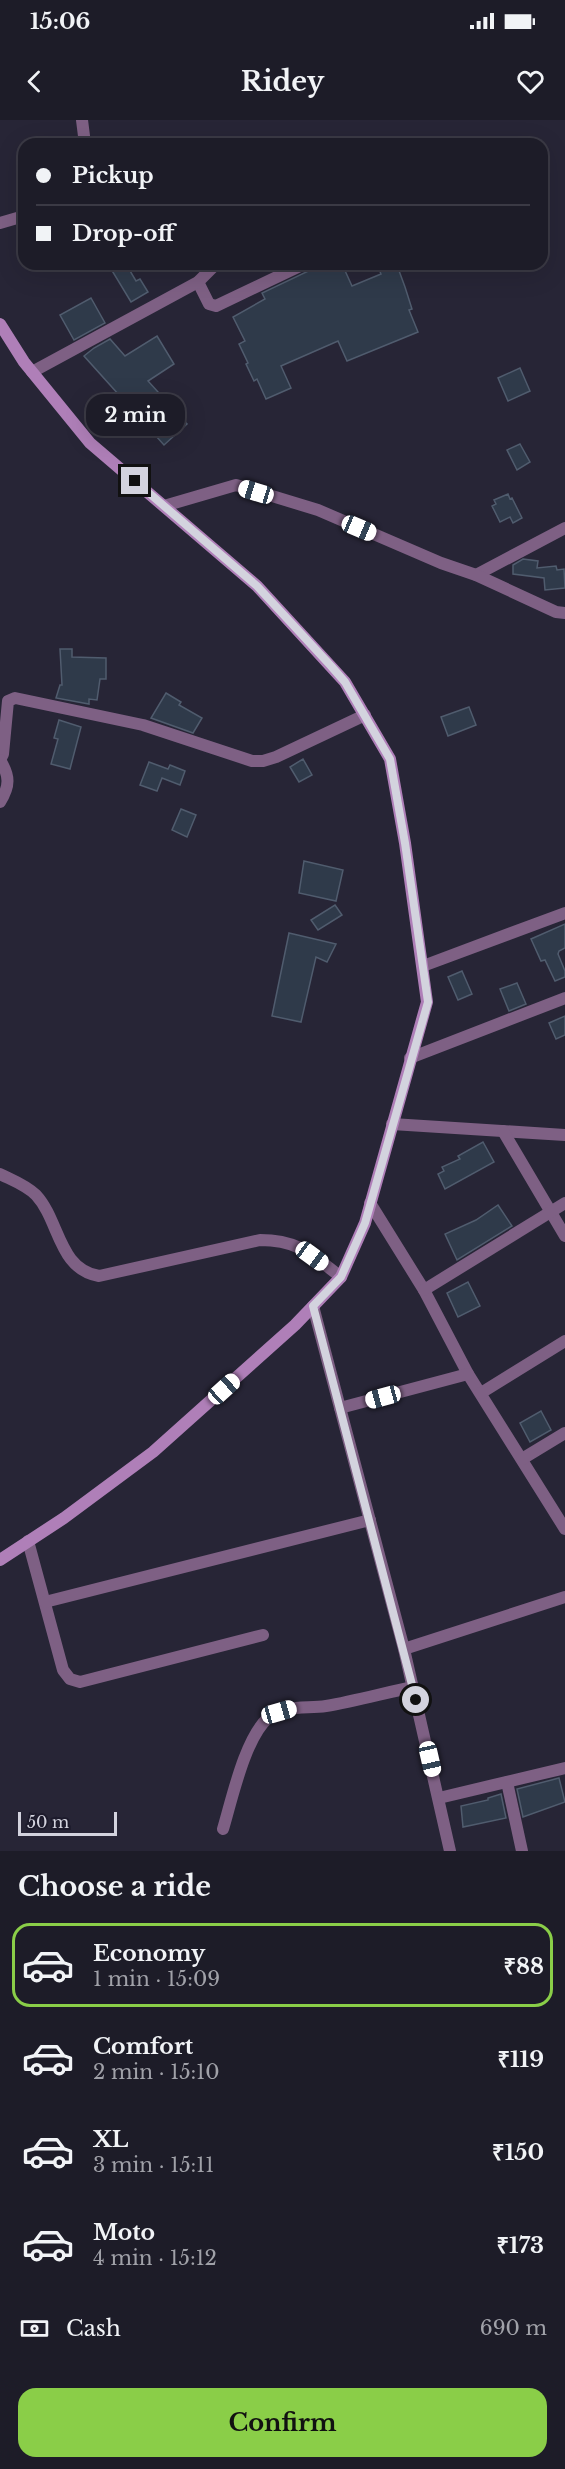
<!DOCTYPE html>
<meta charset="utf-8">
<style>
:root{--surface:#1d1c28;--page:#252530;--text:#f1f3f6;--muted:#a0a1a8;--line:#3b3a45;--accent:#8ace48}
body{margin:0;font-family:"Libre Baskerville",serif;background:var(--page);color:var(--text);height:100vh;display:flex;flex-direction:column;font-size:22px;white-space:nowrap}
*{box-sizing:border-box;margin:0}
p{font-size:20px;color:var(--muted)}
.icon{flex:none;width:33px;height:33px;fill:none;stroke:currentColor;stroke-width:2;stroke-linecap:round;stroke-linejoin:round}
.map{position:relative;height:1731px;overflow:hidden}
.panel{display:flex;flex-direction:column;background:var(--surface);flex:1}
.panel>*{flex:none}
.hud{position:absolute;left:18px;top:18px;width:530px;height:132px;border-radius:18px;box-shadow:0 6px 24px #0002,0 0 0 2px var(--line);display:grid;align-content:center;height:132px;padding:0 18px;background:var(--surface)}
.scale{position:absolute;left:18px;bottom:15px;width:99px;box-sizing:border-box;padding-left:6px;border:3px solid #d3d3de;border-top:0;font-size:16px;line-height:21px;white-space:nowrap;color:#d3d3de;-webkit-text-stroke:4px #1d1b2c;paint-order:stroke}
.end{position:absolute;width:27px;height:27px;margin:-14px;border:8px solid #d3d3de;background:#111;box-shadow:0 0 0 3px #111}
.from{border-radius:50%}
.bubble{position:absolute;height:42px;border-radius:18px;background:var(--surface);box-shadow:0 6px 24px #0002,0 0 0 2px var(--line);font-size:20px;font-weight:700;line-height:42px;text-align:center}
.car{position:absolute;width:18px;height:36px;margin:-18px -9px;border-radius:8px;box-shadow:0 0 4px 2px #0007;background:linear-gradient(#fff 24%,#345 0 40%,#fff 0 76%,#345 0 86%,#fff 0)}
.hud b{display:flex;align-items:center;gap:21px;height:57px;font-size:22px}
.hud b+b{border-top:2px solid var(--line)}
.hud i{width:15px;height:15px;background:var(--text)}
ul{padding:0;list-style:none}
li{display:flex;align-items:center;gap:18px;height:84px;margin:0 12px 9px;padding:0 6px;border:3px solid transparent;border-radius:18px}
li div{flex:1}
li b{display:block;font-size:22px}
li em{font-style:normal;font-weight:700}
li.active{border-color:var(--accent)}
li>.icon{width:54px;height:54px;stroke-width:1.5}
h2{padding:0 18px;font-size:27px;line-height:72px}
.pay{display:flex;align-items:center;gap:15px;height:66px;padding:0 18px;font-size:22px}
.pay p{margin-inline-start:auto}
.button{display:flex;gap:12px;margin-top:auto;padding:12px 18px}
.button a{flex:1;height:69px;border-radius:18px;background:var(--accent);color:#111;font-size:24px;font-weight:700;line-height:69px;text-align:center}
.status{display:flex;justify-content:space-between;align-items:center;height:42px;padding:0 30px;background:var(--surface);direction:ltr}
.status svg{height:16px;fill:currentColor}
header{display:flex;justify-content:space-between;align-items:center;height:78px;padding:0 18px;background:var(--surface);font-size:27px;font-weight:700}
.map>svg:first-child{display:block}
.building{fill:#2f3a4a;stroke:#505c6e;stroke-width:1.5}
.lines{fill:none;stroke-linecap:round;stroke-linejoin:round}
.minor{stroke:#7e6084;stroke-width:12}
.tertiary{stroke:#7e6084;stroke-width:12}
.secondary{stroke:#af7fb8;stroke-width:12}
.route{stroke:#d3d3de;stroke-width:8}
</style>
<div class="status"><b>15:06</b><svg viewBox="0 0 49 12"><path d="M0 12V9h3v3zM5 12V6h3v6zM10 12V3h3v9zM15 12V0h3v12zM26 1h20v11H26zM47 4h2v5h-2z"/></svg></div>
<header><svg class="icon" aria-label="back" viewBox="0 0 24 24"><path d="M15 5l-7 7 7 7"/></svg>Ridey<svg class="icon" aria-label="heart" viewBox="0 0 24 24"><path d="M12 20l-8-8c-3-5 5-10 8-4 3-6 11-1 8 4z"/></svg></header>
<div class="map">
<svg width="565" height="1731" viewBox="0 0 565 1731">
<rect width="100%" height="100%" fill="#272536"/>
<g class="building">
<path d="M108,144H126L136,161L140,159L148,172L131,182Z"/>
<path d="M323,144H342L352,166L381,154L377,144H393L395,149L398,148L405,167L412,189L409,190L418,212L347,241L338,221L281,246L291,268L266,279L257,259L254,261L246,244L248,243L239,224L245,221L233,197L265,179L262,173Z"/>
<path d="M91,178L105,203L74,220L60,195Z"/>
<path d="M157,216L174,244L148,261L187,304L164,325L84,236L94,228L110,219L125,236Z"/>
<path d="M520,248L530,271L508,281L498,258Z"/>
<path d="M520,324L530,342L517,350L507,330Z"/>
<path d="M508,374L510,379L512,378L522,398L513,403L510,397L500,402L492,386L496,384L494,380Z"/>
<path d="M523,439L538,441L537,448L556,446L557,450L564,449L565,468L545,470L544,458L513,454V445Z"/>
<path d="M60,529H72V537L106,538V559H100L97,580L89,579V584L56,578L60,565H62Z"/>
<path d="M166,573L181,582L179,585L202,598L193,613L151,598Z"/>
<path d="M469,587L476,605L448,616L441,597Z"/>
<path d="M59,600L81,607L70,649L51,644L58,619L54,618Z"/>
<path d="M303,639L312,655L299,662L290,647Z"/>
<path d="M149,642L168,649L170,645L185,651L180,665L162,658L157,671L140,665Z"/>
<path d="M181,689L196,695L187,717L172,710Z"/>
<path d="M304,741L343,750L336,781L299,773Z"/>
<path d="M335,785L342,795L318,810L311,800Z"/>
<path d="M565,804V828L559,831L558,834L565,851V857L555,861L545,840L541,841L531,819Z"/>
<path d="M289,813L336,824L327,842L316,837L301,902L272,896Z"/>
<path d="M462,851L472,874L458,880L448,857Z"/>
<path d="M517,863L526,884L509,891L500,869Z"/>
<path d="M565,896V915L556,919L549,903Z"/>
<path d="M483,1022L494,1042L445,1069L438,1054L444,1051L442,1047L460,1039L458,1036Z"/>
<path d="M498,1085L512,1106L457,1140L445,1114L476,1100Z"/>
<path d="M468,1162L480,1186L458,1197L447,1173Z"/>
<path d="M541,1291L551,1310L530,1322L520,1303Z"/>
<path d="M559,1658L565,1682L523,1697L517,1669Z"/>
<path d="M501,1674L506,1698L463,1707L461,1686L488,1680V1678Z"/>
</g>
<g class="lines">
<g class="minor">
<path d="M82,0L85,24"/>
<path d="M0,103L24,96"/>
<path d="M198,162L209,184L216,186L304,144"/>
<path d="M32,252L198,162L216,144"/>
<path d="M476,455L565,408"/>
<path d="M0,640L3,634L8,581L15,578L143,605L252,641H263L276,637L365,595"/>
<path d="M0,640C10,656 10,666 0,682"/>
<path d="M423,846L565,793"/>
<path d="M410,938L565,878"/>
<path d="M392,1004L565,1015"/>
<path d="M503,1011L565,1116"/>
<path d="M0,1054C12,1060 26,1065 36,1075C60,1101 58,1149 99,1156L260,1120C299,1120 312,1135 341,1157"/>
<path d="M370,1083L424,1170L468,1254L565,1409"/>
<path d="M424,1170L565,1083"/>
<path d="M313,1186L404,1529L450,1731"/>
<path d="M481,1273L565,1221"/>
<path d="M340,1288L468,1254"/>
<path d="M522,1339L565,1313"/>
<path d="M28,1421L63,1550L70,1559L80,1562L263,1515"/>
<path d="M45,1482L370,1400"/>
<path d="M404,1529L565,1477"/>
<path d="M507,1662L522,1731"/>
<path d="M439,1678L565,1648"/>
<path d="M223,1709C232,1679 245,1618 268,1598C285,1584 306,1589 326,1586C355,1581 384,1573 413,1567"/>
</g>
<path class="tertiary" d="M164,386L236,365L318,390L441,443L476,455L556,492L565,493"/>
<path class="secondary" d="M0,204L24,242L90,323L257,466L345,562L390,639L405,723L427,882L365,1103L341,1157L295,1205L153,1332L64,1398L0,1440"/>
</g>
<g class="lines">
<path class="route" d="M135,361L257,466L331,546L345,562L390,639L405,723L428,882L365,1103L341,1157L313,1186L416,1580"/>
</g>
</svg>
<div class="scale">50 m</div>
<i class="end from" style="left:416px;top:1580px"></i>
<i class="end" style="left:135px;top:361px"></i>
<div class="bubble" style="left:86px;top:274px;width:99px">2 min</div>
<i class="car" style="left:256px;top:372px;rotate:287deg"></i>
<i class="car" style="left:359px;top:408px;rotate:113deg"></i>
<i class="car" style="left:312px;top:1136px;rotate:126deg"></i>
<i class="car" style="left:224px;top:1269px;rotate:48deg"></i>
<i class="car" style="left:383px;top:1277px;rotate:255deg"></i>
<i class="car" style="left:279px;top:1592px;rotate:74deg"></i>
<i class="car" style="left:430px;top:1639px;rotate:167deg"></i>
<div class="hud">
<b><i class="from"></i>Pickup</b>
<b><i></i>Drop-off</b>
</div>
</div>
<section class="panel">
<h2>Choose a ride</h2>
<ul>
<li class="active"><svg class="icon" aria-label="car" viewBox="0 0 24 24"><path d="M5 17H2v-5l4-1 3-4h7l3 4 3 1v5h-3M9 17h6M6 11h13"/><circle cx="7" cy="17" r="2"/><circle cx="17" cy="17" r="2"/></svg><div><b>Economy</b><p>1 min · 15:09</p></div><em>₹88</em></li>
<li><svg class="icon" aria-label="car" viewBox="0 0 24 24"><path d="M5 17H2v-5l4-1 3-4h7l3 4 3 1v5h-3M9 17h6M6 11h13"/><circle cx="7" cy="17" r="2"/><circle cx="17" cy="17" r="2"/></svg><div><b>Comfort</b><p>2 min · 15:10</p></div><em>₹119</em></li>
<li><svg class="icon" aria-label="car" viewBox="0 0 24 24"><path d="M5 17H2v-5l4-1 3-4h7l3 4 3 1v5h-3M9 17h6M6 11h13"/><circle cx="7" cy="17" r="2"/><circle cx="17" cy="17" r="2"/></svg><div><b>XL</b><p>3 min · 15:11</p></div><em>₹150</em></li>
<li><svg class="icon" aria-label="car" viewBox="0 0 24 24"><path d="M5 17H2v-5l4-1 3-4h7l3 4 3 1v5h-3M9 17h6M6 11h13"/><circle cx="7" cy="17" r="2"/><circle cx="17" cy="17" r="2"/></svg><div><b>Moto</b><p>4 min · 15:12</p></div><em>₹173</em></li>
</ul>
<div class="pay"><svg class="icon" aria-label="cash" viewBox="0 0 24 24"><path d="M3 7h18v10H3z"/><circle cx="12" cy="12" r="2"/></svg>Cash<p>690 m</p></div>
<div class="button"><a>Confirm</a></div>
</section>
